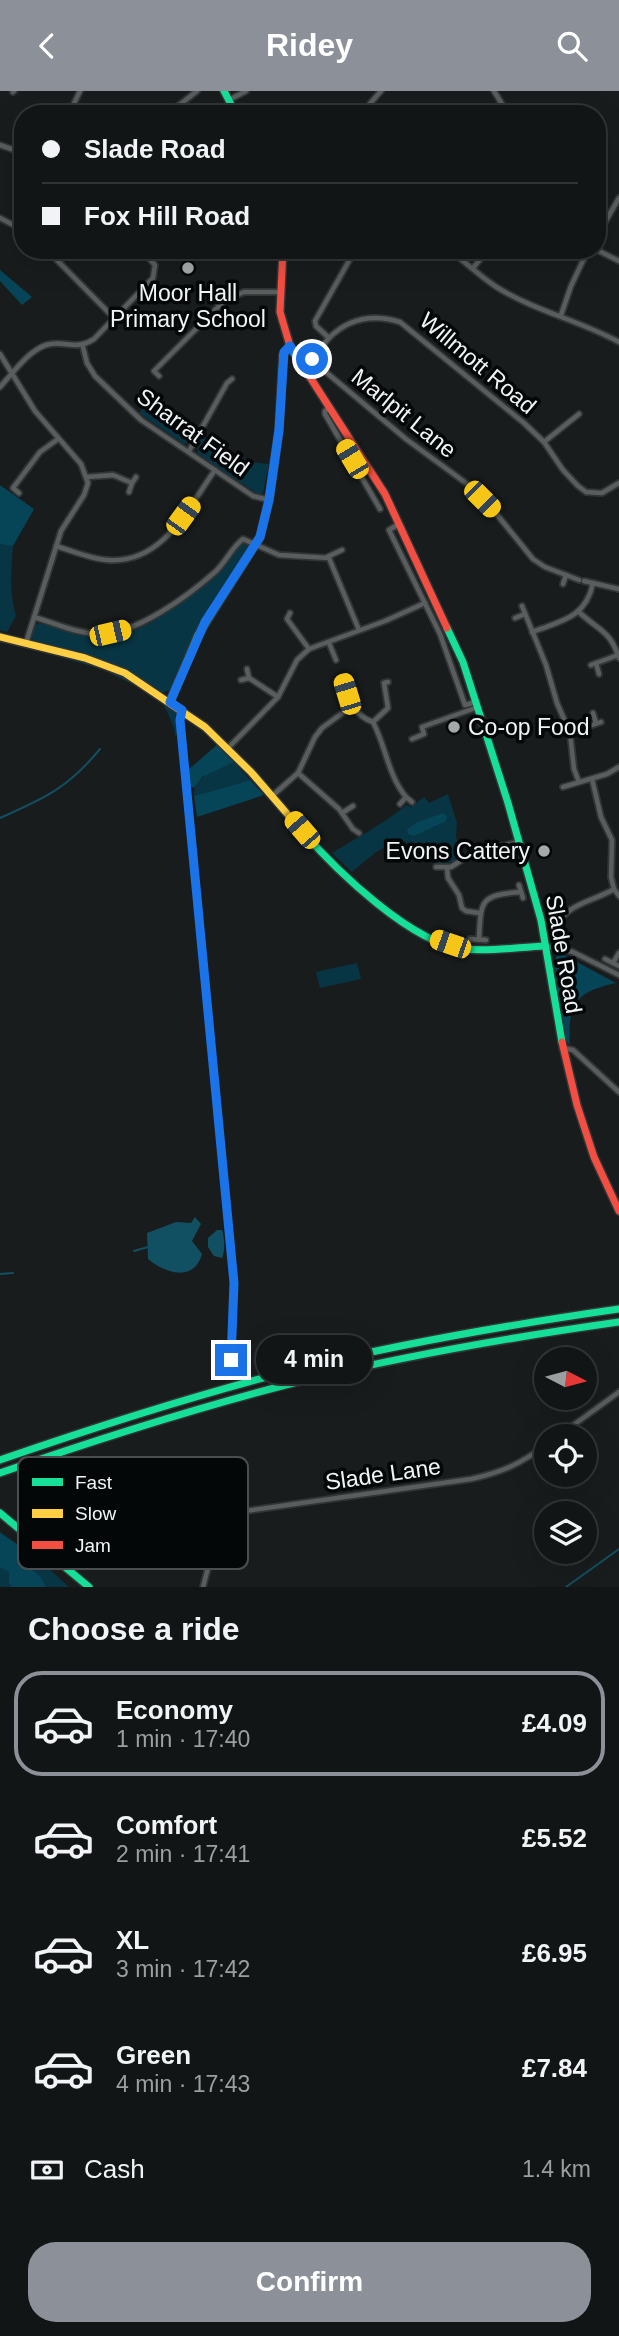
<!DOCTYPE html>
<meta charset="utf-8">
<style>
:root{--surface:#121516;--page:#1b1e1f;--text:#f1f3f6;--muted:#9c9fa1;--line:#313435;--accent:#8c9099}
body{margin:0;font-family:Arial,sans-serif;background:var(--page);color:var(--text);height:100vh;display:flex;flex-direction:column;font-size:26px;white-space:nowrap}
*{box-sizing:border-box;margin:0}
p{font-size:23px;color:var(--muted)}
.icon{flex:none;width:38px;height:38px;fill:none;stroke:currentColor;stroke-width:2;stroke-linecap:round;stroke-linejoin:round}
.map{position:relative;height:1496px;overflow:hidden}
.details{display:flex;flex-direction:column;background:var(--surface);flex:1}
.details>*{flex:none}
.guide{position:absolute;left:14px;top:14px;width:592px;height:154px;border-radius:28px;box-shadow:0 7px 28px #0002,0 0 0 2px var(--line);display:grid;align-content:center;height:154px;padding:0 28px;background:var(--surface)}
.needle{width:46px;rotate:96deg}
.buttons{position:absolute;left:534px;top:1256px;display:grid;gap:14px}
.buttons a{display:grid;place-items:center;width:63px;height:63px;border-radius:50%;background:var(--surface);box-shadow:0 7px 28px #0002,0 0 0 2px var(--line);font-size:35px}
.end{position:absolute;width:32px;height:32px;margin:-16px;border:9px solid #1a73e8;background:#fff;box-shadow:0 0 0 4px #fff}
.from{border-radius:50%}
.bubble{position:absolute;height:49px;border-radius:24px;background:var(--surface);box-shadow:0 7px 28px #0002,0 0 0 2px var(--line);font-size:23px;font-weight:800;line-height:49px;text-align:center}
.car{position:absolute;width:21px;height:42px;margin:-21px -10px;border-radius:9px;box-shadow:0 0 5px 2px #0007;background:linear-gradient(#f5c518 24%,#345 0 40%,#f5c518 0 76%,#345 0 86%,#f5c518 0)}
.guide b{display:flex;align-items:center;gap:24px;height:66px;font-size:26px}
.guide b+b{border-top:2px solid var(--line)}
.guide i{width:18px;height:18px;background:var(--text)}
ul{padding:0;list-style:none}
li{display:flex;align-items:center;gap:21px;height:105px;margin:0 14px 10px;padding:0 14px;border:4px solid transparent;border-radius:28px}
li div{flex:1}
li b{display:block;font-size:26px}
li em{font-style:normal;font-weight:800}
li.current{border-color:var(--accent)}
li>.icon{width:63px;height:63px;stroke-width:1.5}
h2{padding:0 28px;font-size:32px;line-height:84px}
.pay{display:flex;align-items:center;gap:18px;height:77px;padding:0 28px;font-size:26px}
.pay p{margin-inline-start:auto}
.primary-button{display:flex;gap:14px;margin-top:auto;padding:14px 28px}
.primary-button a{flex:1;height:80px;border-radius:28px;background:var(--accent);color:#fff;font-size:28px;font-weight:800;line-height:80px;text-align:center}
header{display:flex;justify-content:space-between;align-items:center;height:91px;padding:0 28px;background:var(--accent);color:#fff;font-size:32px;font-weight:800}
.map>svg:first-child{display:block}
.green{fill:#083543}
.forest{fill:#054557}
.water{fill:#114f62}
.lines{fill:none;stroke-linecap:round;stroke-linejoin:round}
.stream{stroke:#114f62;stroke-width:2}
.street-casing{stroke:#323536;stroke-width:8}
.fast-casing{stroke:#323536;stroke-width:10}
.slow-casing{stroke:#323536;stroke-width:10}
.jam-casing{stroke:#323536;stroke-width:10}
.street{stroke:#595d5e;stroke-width:4.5}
.fast{stroke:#16e098;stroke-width:7}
.slow{stroke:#ffcf43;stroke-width:7}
.jam{stroke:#f24e42;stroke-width:7}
.route{stroke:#1a73e8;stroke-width:9}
.poi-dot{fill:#a5a9ab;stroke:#040708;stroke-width:2.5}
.labels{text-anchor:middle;stroke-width:7;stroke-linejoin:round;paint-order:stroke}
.poi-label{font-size:23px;fill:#f1f5f7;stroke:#040708}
.street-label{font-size:23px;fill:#f1f5f7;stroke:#040708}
.key{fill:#040708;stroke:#4b4e50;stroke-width:2}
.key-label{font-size:19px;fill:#f1f5f7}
</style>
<header><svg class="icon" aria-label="back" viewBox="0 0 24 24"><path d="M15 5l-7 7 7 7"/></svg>Ridey<svg class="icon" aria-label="search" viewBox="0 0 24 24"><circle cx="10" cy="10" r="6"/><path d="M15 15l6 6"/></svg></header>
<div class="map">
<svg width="619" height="1496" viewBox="0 0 619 1496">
<rect width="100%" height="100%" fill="#181c1d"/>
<g class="green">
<path d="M144,316L155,323L160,317L196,342L191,351L184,353L139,322Z"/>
<path d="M202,345L250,371L269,373L263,402L258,403L198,363L197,354Z"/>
<path d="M0,452L13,455C11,480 9,501 16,525L7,541L0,539Z"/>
<path d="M242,452L248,454L249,461L201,532L172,599L162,601L120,576L37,552C29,548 31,542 34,535L39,532C57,536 74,544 92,546C136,551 182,512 214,485C225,476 231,461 242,452Z"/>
<path d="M10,552L97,574L130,587L175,618L178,643L175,645L174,637L164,614L140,597L102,578Z"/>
<path d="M234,671L250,689L194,705C193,684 218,678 234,671Z"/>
<path d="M448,703L457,732L456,745L461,765L452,771L437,773L401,748L376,761L352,781L332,762C358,746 382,734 406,714L411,716L424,706L429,712Z"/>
<path d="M357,872L361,888L320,897L316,881Z"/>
<path d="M0,1441L36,1466L69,1496H0Z"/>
</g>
<g class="forest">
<path d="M0,179L32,206L22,214L0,190Z"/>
<path d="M0,394L34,418L13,455L0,453Z"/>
<path d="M218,653L234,671L202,686L194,697L189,694L188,679Z"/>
<path d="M250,689L264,704L197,726L194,705Z"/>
<path d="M443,722L447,725L446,730L414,745L408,743L407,738L418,731Z"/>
<path d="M557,864H564L616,892C577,901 567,911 570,954L564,947L554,873Z"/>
<path d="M0,1442L36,1466L28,1476L40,1485L46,1496H12L9,1492V1481L0,1476Z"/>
</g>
<g class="water">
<path d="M195,1126L201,1133L192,1150L202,1163C194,1191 166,1183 148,1168L147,1142L176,1131L191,1132Z"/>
<path d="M217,1139H222C225,1147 225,1161 222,1167L214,1165L208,1156V1147Z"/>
</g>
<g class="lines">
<g class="stream">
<path d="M0,727C45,707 68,697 100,658"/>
<path d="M134,1160L148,1156"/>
<path d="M0,1183L13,1182"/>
<path d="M566,1496L619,1458"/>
</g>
<g class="street-casing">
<g id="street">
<path d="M494,0L508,23"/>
<path d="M13,1L14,0"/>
<path d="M229,9L246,0"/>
<path d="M69,23L80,0"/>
<path d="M168,23L197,0"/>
<path d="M361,23L381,0"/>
<path d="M0,54L23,62"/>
<path d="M597,125L605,130"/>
<path d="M0,127L23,139"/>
<path d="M597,145L619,107"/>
<path d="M47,159L113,226"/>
<path d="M450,159C466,172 481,186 498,197C536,220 580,230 619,251"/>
<path d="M597,159L619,170"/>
<path d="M473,177L488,159"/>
<path d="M561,224L571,195L588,159"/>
<path d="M329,247L316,235L315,230L350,168L342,163"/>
<path d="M83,256L87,272L95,285L141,329L253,405L269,409"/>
<path d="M0,263L35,320L81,373L88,392L84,404L61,440L26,552"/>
<path d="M314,267L327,282L406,348L470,395L494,420L533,468L545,476L579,489"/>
<path d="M303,275C314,267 320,257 329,247C349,227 374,223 400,231L524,332L544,351L563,379L578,395L586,401L602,402L619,392"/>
<path d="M159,285L154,280L225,209L244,201H280"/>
<path d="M0,296C12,283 28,260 46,254C65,248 74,261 94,248L153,187L155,174L142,159"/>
<path d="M330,316L325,320V323L380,418"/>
<path d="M544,351L579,323"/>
<path d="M189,360L227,292L232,288"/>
<path d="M87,386L113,384L132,392L136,386"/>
<path d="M129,401L132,392"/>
<path d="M19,402L13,397L40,361L58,348"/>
<path d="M399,433L389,439L440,543L465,614L476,611"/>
<path d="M56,455C73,460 91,468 108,469C163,473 188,417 215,379"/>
<path d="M327,466L342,459"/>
<path d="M584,490L619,498"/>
<path d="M563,493L566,484"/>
<path d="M522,515L546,574L557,612L570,642L574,678L579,691"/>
<path d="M579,521C599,540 610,539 619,567"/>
<path d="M290,522L287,528L309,558"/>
<path d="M34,526C54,532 76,542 97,543C134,545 188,505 215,481C226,471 232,456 243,448L279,464L329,467L359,539"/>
<path d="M515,527L525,523"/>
<path d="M532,541C561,530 586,527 593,492"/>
<path d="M329,552L336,569"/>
<path d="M596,572L599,583"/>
<path d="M591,574L618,564"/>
<path d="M249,587L278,606"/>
<path d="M241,589L249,587L247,578"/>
<path d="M343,589C348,607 354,625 373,631C386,656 388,684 406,706L400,713"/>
<path d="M181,620L180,629L234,1192L231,1269"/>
<path d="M593,622L596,632"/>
<path d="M373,631L388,617L384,592L388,591"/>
<path d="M570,642L601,631"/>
<path d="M412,648L424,643L422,636L478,616"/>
<path d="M228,657L278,606L297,569L309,558L385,530L425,512"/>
<path d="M298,682L339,718L353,738L359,742"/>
<path d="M592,688L601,726L612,749L611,786L614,798L619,805"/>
<path d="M563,696L607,683L619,676"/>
<path d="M272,705L298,682L315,646L322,637L352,615"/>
<path d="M406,706L412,711"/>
<path d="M342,722L353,715"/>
<path d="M436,776H451L474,761L519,751"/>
<path d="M447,777L448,787L459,804L462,817L466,820L479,822"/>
<path d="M519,794L523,807"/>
<path d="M551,825L559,829"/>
<path d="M556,838C563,813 595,810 614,798"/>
<path d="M470,848L486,849"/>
<path d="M479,848C481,810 479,804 521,801"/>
<path d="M545,855L573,861L619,884"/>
<path d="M619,862L613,872L619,875"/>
<path d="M605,868L613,872"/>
<path d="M562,957L573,959L619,1001"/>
<path d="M557,1346L619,1301"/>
<path d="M217,1424L471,1388C503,1381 520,1373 546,1354"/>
<path d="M203,1496L214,1454L217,1420"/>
</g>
</g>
<g class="fast-casing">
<g id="fast">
<path d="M224,0L236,23"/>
<path d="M447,537L463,571L508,712L541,829L562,951"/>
<path d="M170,611L198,544L260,446L269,409L279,339L283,264L290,255"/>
<path d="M302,740C336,779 412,853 464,858C490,861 519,856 545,855"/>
<path d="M0,1369C101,1334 202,1302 305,1276C409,1251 514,1233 619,1218"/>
<path d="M0,1382C101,1347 202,1315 305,1289C409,1264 513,1246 619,1231"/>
<path d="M0,1422L89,1496"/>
</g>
</g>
<g class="slow-casing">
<path id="slow" d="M0,546L85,567L125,582L205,636L251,681L302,740"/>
</g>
<g class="jam-casing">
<g id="jam">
<path d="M283,159L280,221L290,255L385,403L447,537"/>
<path d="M562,951L577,1014L594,1066L619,1120"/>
</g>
</g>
<use href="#street" class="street"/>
<use href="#fast" class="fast"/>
<use href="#slow" class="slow"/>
<use href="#jam" class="jam"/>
</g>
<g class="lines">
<path class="route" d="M231,1269L234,1192L180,629L182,619L170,611L205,531L260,446L269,409L279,339L284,261L290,255L303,275L312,268"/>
</g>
<g class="poi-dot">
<circle cx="188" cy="177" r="7"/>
<circle cx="454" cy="636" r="7"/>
<circle cx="544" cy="760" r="7"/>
</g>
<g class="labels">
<g class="poi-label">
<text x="188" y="210">Moor Hall<tspan x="188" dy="26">Primary School</tspan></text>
<text x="468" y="644" text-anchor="start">Co-op Food</text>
<text x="530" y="768" text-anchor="end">Evons Cattery</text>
</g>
<g class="street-label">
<text transform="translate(478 272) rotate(40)" y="8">Willmott Road</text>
<text transform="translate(404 322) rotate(39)" y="8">Marlpit Lane</text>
<text transform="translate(193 341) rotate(36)" y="8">Sharrat Field</text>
<text transform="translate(564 863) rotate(80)" y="8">Slade Road</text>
<text transform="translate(383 1383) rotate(-8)" y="8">Slade Lane</text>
</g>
</g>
<rect x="18" y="1366" width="230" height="112" rx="10" class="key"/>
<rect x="32" y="1387" width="31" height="8" fill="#16e098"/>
<rect x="32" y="1418" width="31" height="9" fill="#ffcf43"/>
<rect x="32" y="1450" width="31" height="8" fill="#f24e42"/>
<g class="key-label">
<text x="75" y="1398">Fast</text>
<text x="75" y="1429">Slow</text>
<text x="75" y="1461">Jam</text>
</g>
</svg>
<div class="buttons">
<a><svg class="needle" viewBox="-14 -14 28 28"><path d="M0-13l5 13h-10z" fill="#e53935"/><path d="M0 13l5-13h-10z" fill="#9c9fa1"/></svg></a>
<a><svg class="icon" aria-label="locate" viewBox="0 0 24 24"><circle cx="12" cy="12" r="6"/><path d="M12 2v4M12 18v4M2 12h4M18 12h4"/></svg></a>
<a><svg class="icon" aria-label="layers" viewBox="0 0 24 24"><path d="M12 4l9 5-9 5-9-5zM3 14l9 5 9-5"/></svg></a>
</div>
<i class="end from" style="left:312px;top:268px"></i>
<i class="end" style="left:231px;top:1269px"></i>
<div class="bubble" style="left:256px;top:1244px;width:116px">4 min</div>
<i class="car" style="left:352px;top:368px;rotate:329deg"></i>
<i class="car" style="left:482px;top:408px;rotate:135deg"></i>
<i class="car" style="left:183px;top:425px;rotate:36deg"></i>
<i class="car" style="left:110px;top:542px;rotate:77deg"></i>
<i class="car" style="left:347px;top:603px;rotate:343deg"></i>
<i class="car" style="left:302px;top:739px;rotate:319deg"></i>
<i class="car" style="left:450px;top:853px;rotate:289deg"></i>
<div class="guide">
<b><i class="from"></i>Slade Road</b>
<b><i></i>Fox Hill Road</b>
</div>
</div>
<section class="details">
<h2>Choose a ride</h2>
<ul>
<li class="current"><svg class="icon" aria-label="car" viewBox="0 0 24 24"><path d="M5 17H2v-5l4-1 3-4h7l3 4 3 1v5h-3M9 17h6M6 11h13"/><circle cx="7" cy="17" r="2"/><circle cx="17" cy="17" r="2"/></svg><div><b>Economy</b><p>1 min · 17:40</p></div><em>£4.09</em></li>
<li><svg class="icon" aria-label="car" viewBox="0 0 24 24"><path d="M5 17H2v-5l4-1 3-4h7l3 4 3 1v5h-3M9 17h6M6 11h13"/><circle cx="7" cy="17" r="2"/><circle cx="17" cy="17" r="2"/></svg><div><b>Comfort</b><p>2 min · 17:41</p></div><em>£5.52</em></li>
<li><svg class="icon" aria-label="car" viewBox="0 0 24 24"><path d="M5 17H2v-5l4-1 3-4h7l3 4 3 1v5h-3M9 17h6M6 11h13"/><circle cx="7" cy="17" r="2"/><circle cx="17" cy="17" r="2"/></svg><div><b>XL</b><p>3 min · 17:42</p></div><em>£6.95</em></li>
<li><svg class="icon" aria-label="car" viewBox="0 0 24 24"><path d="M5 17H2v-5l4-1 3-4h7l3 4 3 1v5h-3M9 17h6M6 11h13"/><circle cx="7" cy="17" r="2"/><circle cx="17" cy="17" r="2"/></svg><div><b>Green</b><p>4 min · 17:43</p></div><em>£7.84</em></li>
</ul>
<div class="pay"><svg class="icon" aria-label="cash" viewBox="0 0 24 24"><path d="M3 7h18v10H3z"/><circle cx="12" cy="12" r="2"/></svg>Cash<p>1.4 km</p></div>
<div class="primary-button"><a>Confirm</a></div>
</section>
